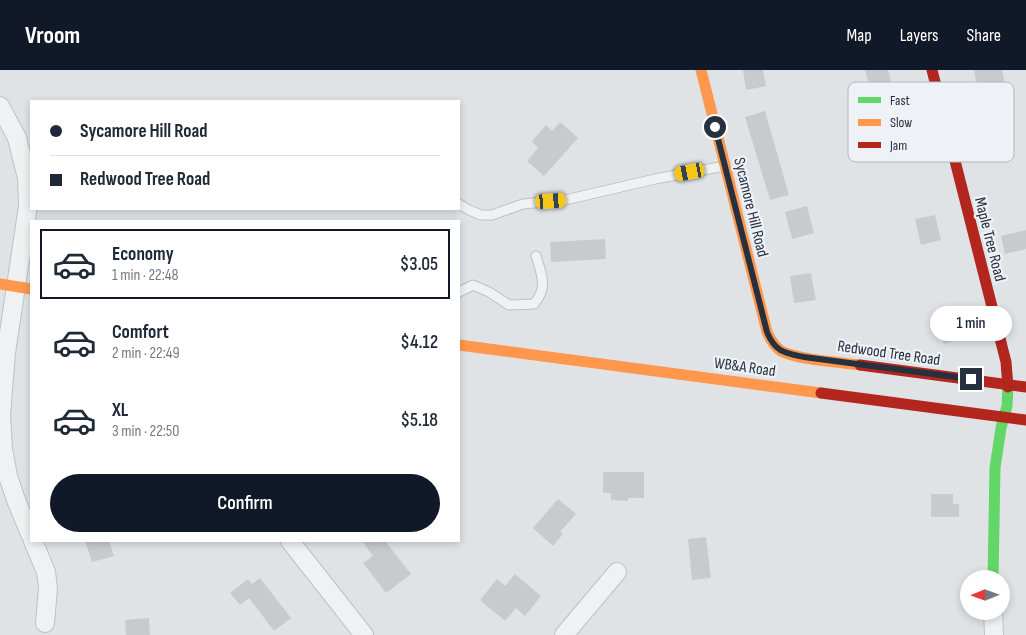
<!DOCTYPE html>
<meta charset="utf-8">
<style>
:root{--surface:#fff;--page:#f2f2f3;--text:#1f2937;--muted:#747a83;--line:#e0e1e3;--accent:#111827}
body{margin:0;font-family:"Sofia Sans Condensed",sans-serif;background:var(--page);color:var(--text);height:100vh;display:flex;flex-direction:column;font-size:19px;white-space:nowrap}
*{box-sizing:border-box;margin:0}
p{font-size:16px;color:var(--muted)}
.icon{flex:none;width:28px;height:28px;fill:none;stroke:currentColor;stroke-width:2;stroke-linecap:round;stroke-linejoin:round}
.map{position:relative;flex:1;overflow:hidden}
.panel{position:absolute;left:30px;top:150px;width:430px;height:322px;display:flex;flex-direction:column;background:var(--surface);border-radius:0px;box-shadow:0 2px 8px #0003}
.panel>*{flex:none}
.hud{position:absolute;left:30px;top:30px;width:430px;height:110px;border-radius:0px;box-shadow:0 2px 8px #0003;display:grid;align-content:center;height:110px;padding:0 20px;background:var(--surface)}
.needle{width:32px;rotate:269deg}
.tools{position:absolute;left:960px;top:500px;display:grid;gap:10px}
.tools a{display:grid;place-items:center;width:50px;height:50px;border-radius:50%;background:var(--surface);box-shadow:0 2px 8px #0003;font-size:25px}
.end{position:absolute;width:22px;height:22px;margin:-11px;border:6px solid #27303f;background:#fff;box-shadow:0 0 0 2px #fff}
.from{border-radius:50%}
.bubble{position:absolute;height:35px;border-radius:18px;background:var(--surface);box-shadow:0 2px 8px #0003;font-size:16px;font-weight:600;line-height:35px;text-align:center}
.car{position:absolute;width:15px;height:30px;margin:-15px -8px;border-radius:6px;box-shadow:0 0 4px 1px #0007;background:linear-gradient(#f5c518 24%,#345 0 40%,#f5c518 0 76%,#345 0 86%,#f5c518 0)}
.hud b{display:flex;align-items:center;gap:18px;height:48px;font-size:19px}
.hud b+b{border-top:1px solid var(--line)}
.hud i{width:12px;height:12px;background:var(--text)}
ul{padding:9px 0 0;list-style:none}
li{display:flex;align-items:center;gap:15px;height:70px;margin:0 10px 8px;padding:0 10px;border:2px solid transparent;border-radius:0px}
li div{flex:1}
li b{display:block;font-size:19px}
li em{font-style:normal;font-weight:600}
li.on{border-color:var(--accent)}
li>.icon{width:45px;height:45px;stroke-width:1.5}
.primary-button{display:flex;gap:10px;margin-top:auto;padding:10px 20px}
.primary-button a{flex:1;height:58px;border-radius:30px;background:var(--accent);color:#fff;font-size:20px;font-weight:600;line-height:58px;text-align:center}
header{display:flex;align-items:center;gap:30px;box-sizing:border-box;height:70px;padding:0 25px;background:var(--accent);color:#fff}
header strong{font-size:24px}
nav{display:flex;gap:28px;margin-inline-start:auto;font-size:18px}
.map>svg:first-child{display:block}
.building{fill:#c8cbce}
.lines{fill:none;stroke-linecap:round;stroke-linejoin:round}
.lane-casing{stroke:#bec1c4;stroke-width:11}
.street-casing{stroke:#bec1c4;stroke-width:20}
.lane{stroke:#f0f1f2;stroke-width:9}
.street{stroke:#f0f1f2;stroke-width:18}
.fast{stroke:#63d668;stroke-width:11}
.slow{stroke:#ff974d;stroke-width:11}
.jam{stroke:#b3261e;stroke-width:11}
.route{stroke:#27303f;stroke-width:6}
.labels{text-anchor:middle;stroke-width:4.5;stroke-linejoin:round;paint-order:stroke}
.street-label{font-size:16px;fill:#27303f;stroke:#eef1f6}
.key{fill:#eef1f6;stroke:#b2b7bf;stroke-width:1}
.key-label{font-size:14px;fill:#27303f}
</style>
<header>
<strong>Vroom</strong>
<nav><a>Map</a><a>Layers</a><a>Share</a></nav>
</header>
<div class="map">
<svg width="1026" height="565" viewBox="0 0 1026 565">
<rect width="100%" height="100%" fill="#e0e3e6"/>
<g class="building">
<path d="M743,0H763L766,16L746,20Z"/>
<path d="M865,0H888L899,42L878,48Z"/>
<path d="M974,0H1002L1008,28L1001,29L1005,44L983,49Z"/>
<path d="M765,41L789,125L770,130L745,47Z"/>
<path d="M560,52L578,68L544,106L527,91L538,78L532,71L546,55L552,61Z"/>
<path d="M807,136L814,163L792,169L785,142Z"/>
<path d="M935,145L941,170L921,175L915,149Z"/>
<path d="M1026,160V179L1005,184L1001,166Z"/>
<path d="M605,169L606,189L551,192L550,172Z"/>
<path d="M811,203L816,230L794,233L790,206Z"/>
<path d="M966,242L973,265L944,274L936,251Z"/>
<path d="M603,402H644V428H628V431L611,430V423H603Z"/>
<path d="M931,424H953V434H959V447H931Z"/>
<path d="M558,429L576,444L560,462L563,464L553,476L533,458Z"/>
<path d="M706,467L711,508L692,510L688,469Z"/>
<path d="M85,471H109L114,486L92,492Z"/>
<path d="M362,471H385L411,504L386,523L363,493L373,486Z"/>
<path d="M515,504L541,526L525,546L516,538L505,551L480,530L497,509L505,516Z"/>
<path d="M260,508L291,548L274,561L249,528L240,535L230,523L248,509L252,514Z"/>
<path d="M149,548L150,565H126L125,550Z"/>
</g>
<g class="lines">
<g class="lane-casing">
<g id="lane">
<path d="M459,134L469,140L481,145H492L523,134L565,130L655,109L725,96"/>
<path d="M459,222L473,215L489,222L509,235L534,234C548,218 542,205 536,186"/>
</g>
</g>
<g class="street-casing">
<g id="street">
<path d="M0,36L17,68L27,108L28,136L6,283L1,345L3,379L8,406L16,430L31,466"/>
<path d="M33,471L46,502L48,518L45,553"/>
<path d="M290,471L364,565"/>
<path d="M993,541L994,565"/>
<path d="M564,565L617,502"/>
</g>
</g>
<use href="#lane" class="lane"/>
<use href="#street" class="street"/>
<path class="fast" d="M993,509L995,398L1001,358L1007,336L1008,317"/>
<g class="slow">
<path d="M701,0L767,262C770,269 774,276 781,281C799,290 839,292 860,295"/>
<path d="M0,214L31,219"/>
<path d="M459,275L821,323"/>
</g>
<g class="jam">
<path d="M932,0L1006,292L1008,317"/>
<path d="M860,295L1026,317"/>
<path d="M821,323L1026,350"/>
</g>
</g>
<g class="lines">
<path class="route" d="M715,57L767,262C775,282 785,283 804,287L971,309"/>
</g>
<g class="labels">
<g class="street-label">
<text transform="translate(752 137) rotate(76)" y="6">Sycamore Hill Road</text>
<text transform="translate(991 169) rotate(76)" y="6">Maple Tree Road</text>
<text transform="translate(889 282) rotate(8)" y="6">Redwood Tree Road</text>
<text transform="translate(745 296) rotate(8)" y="6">WB&amp;A Road</text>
</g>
</g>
<rect x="848" y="12" width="166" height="80" rx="8" class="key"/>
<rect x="858" y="27" width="23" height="6" fill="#63d668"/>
<rect x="858" y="49" width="23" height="7" fill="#ff974d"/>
<rect x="858" y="72" width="23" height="6" fill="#b3261e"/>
<g class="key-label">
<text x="890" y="35">Fast</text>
<text x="890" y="57">Slow</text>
<text x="890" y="80">Jam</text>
</g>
</svg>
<div class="tools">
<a><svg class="needle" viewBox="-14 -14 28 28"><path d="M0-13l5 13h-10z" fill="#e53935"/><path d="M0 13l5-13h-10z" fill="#747a83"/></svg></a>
</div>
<i class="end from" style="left:715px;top:57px"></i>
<i class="end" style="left:971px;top:309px"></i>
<div class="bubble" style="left:930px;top:236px;width:82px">1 min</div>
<i class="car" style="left:690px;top:102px;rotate:259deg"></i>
<i class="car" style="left:551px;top:131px;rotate:86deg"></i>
<div class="hud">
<b><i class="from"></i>Sycamore Hill Road</b>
<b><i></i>Redwood Tree Road</b>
</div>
<section class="panel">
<ul>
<li class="on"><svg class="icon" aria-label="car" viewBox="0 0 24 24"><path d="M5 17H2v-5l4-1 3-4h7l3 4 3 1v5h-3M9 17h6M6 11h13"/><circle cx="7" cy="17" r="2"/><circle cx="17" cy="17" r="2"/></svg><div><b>Economy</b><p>1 min · 22:48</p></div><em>$3.05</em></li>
<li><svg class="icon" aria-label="car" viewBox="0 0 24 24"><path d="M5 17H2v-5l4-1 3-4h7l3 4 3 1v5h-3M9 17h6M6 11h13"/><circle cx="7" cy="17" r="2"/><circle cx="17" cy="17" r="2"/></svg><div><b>Comfort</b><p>2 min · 22:49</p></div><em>$4.12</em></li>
<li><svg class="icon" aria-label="car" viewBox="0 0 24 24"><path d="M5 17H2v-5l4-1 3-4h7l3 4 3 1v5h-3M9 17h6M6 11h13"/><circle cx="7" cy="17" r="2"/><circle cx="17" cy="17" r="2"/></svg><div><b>XL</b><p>3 min · 22:50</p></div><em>$5.18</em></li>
</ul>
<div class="primary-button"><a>Confirm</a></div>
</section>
</div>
